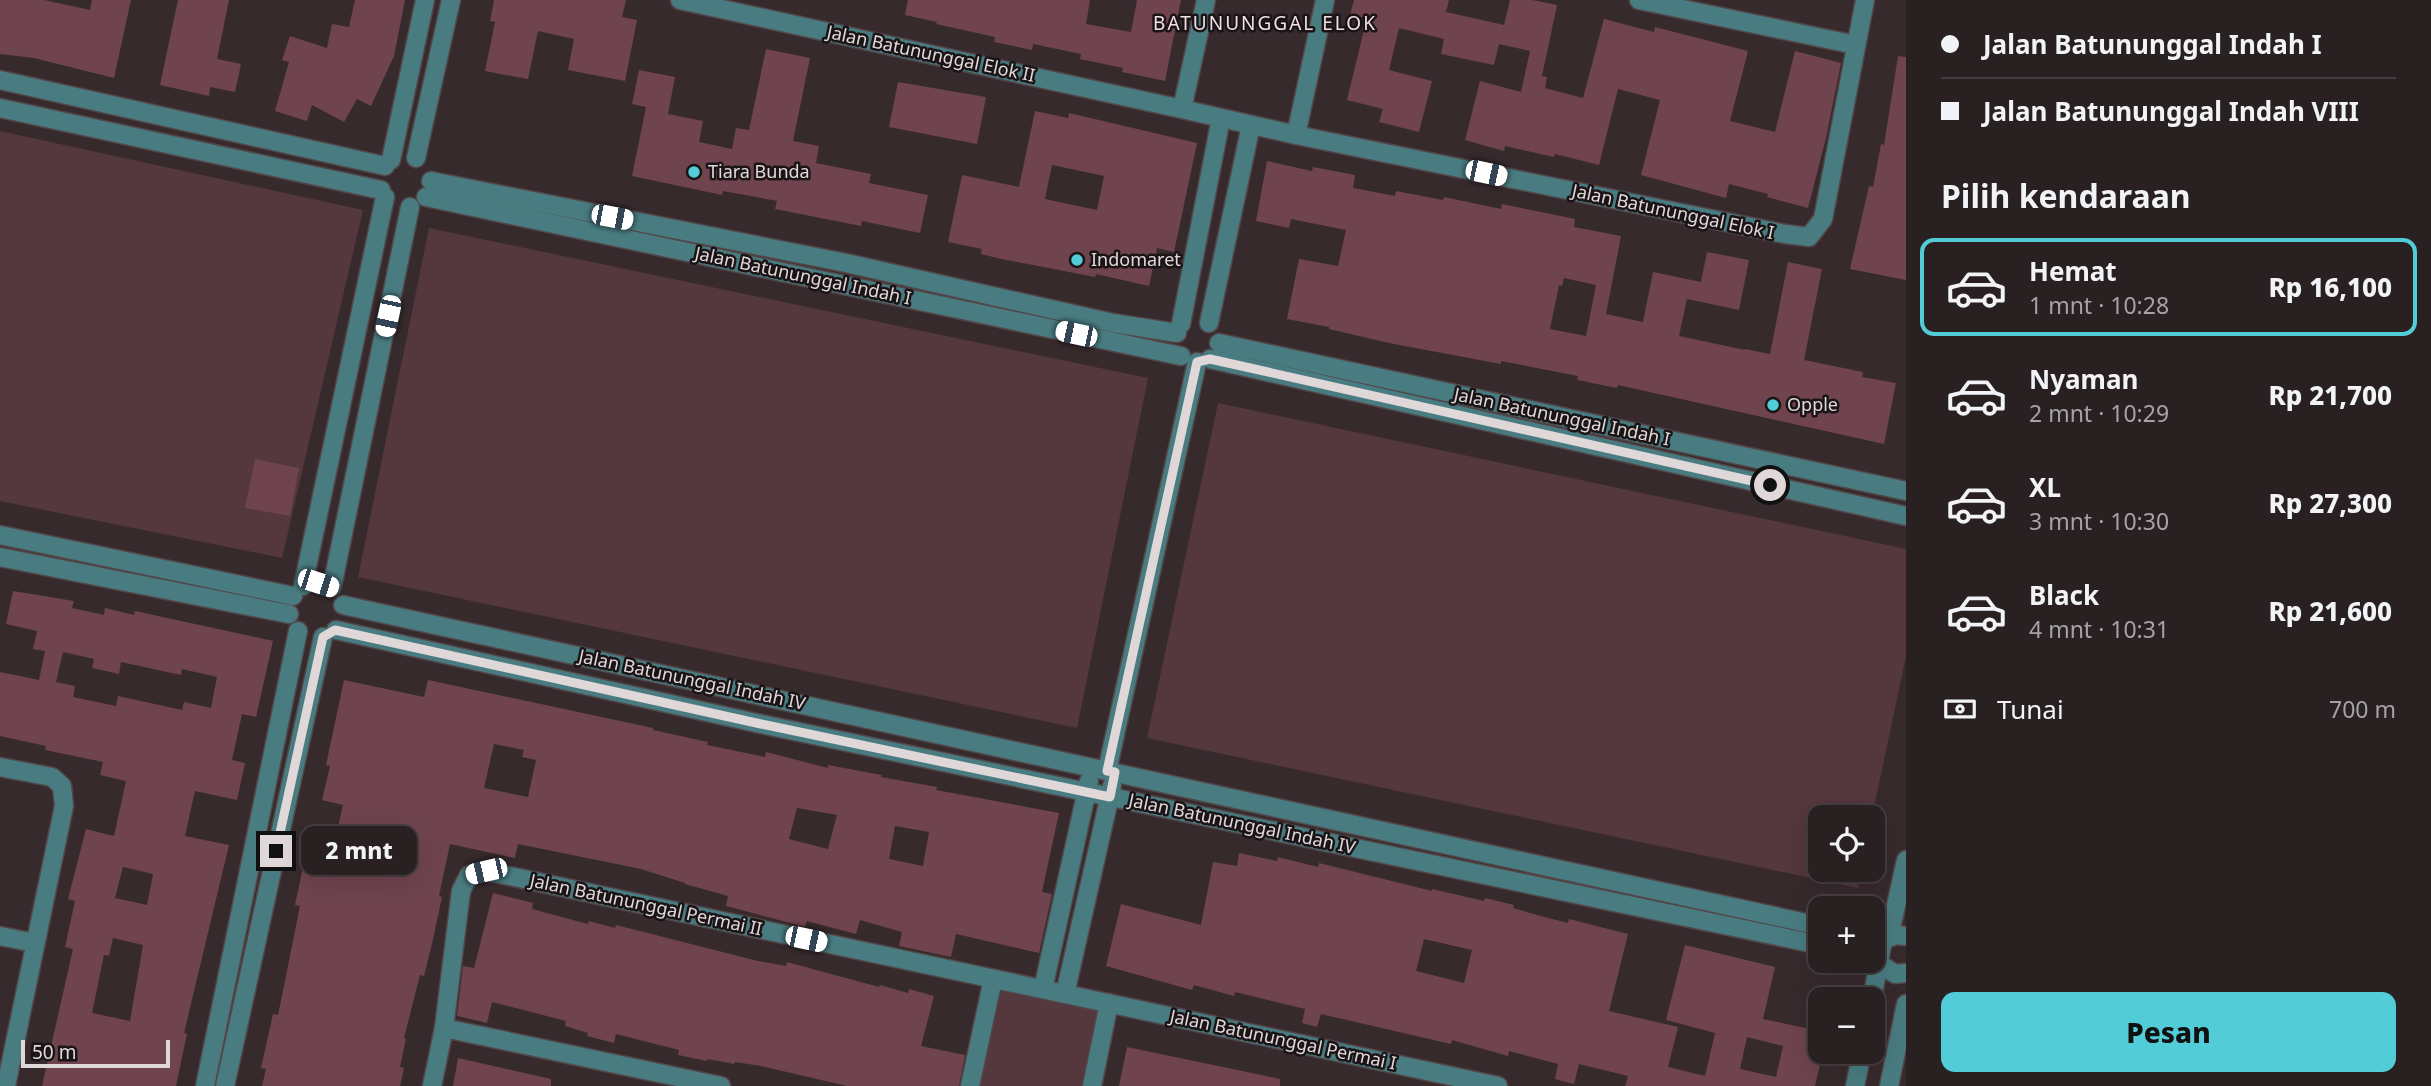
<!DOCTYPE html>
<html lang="id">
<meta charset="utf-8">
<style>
:root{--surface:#292022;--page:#352d2f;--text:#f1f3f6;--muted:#a5a3a5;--line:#453e40;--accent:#52ccd6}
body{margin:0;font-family:"Noto Sans",sans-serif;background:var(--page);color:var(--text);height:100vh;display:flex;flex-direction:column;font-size:26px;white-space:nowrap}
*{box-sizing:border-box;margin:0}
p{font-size:23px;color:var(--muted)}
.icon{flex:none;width:38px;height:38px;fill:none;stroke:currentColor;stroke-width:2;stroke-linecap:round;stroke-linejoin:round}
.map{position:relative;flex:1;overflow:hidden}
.details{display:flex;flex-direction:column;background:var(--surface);width:525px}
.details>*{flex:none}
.banner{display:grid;align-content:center;height:154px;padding:0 35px;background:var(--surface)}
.controls{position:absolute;left:1808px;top:805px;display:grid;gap:14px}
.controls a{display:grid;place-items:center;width:77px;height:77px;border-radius:14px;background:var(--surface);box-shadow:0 7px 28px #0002,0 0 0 2px var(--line);font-size:35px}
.scale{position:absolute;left:21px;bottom:18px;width:149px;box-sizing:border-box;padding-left:7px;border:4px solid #e0d7d9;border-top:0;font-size:19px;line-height:24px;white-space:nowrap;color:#e0d7d9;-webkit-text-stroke:5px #1a1416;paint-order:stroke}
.end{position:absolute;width:32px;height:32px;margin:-16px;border:9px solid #e0d7d9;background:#111;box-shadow:0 0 0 4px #111}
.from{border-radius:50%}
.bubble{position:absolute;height:49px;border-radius:14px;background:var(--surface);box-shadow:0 7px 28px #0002,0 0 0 2px var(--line);font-size:23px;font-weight:800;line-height:49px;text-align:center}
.car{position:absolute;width:21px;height:42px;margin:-21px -10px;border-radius:9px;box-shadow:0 0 5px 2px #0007;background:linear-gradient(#fff 24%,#345 0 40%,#fff 0 76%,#345 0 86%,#fff 0)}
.banner b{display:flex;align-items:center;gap:24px;height:66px;font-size:26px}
.banner b+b{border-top:2px solid var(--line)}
.banner i{width:18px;height:18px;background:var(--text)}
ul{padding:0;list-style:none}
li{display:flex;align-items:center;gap:21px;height:98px;margin:0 14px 10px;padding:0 21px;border:4px solid transparent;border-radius:14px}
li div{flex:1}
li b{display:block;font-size:26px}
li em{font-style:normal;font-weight:800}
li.selected{border-color:var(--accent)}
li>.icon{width:63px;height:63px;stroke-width:1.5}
h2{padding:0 35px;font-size:32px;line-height:84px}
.pay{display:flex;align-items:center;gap:18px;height:77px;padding:0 35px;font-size:26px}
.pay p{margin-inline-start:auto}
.button{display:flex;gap:14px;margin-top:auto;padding:14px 35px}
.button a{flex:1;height:80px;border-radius:14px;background:var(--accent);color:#111;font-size:28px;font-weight:800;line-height:80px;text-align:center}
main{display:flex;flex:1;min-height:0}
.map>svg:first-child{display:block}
.green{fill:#55373e}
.building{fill:#6f444f;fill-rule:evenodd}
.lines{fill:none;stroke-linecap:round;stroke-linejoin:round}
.minor-casing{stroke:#524649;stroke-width:21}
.minor{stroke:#497c81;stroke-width:18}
.route{stroke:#e0d7d9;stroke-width:9}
.poi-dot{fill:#52ccd6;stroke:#1a1416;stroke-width:2.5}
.labels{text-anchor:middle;stroke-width:5;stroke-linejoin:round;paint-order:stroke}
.street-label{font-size:18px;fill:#e0d7d9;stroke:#1a1416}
.poi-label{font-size:18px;fill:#e0d7d9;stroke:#1a1416;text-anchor:start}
.neighbourhood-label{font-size:19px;letter-spacing:2px;fill:#f1dfe3;stroke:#1a1416}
</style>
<main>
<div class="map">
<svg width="1906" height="1086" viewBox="0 0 1906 1086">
<rect width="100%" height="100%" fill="#372a2d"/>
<g class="green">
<path d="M0,131L363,210L282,558L0,501Z"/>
<path d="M429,228L1148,378L1077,728L358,577Z"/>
<path d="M1218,403L1906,549V656L1872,817H1820V870H1861L1858,888L1147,738Z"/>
<path d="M995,982L1107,1006L1090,1086H974Z"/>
</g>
<g class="building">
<path d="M0,0H44L90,10L92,0H131L114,78L34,58L0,54Z"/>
<path d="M178,0H229L217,59L241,64L235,92L210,87L209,96L160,85Z"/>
<path d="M355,0H405L394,56L371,106L357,99L344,122L312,105L307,121L275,111L289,62L282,60L290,36L327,48L332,24L349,27Z"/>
<path d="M494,0H626L622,17L637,20L625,81L568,70L574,39L538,31L528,79L485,71L495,22L490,21Z"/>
<path d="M908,0H1090L1086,24L1131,32L1137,0H1181L1165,81L1122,72L1123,68L1080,59L1081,54L1033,44L1032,50L994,42L995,37L936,24L937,22L905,15Z"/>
<path d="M1354,0H1449L1446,12L1504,25L1510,0H1532L1557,5L1542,76L1547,77L1545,88L1583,98L1604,19L1654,32L1655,27L1748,51L1730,121L1775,132L1795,51L1841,63L1826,138L1808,208L1767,197L1768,194L1729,184L1726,198L1641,175L1660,100L1618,89L1599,165L1555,154L1554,157L1505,146L1504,151L1465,140L1480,81L1521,92L1530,51L1499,44L1494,65L1441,54L1444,39L1399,28L1389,70L1432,81L1419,132L1379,122L1383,109L1347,100L1364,30H1362L1365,18L1350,15Z"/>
<path d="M766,49L810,58L793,141L819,146L816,163L871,174L869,183L928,195L920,233L862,221L861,226L775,209L777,201L723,191L722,195L632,176L646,107L632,104L639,70L675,77L668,114L703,121L699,142L732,149L736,128L749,130Z"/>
<path d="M1898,56L1906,57V280L1850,269L1869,186L1873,187L1881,144L1884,145Z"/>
<path d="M898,82L986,97L977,144L889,127Z"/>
<path d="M1035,111L1068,118L1069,113L1197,143L1174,252L1157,248L1149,286L1096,274L1095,277L1001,259L981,254L982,249L948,242L962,175L1019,187ZM1052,165L1104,176L1097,210L1045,199Z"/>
<path d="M1267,161L1312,171L1313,167L1355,175L1353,188L1395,196L1396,191L1443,200L1444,197L1501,209L1502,204L1575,219L1574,227L1621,236L1606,314L1643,322L1653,272L1701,282L1707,252L1749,260L1739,310L1687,299L1679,336L1745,350V349L1770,354L1788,262L1822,269L1804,360L1863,372L1862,377L1896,383L1884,444L1618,385L1617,388L1577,380L1578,376L1501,361V364L1389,343L1329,329V327L1287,319L1299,259L1338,266L1346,230L1291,219L1289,228L1256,221ZM1564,278L1596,285L1586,336L1550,329L1559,285L1562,286Z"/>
<path d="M255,459L299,468L290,516L245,508Z"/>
<path d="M13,591L74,601L72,608L104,615L105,608L134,615L135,611L273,641L256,717L242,714L232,760L245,763L237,800L195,791L185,836L229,845L184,1033L187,1034L176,1086H42L73,949L65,947L75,901L68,899L86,829L114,836L126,781L100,775L103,762L45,750L46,746L0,736V672L39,680L45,651L33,649L37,631L6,624ZM63,652L94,659L92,668L119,674L121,662L181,675L182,669L217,677L211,708L184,702L182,710L118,696L116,706L73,697L75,686L56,682ZM123,867L153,874L147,905L115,898ZM113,938L143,945L130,1021L92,1013L104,955L109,956Z"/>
<path d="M344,680L424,697L428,680L653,728V730L708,742L707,745L765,757L766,752L828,768V765L882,775L881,777L937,787L936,790L1059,813L1042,892L1052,894L1039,953L956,934L951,957L899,946L902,932L860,920L856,934L807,921L805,927L726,906L728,896L685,884V883L641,869L518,844L515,858L450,844L439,896L442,897L432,944L424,976L420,975L404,1038H406L400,1067L404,1068L400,1086H262L266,1069L261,1068L273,1014L278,1015L286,976L300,906L295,905L308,843L333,849L343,805L322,800L330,766L326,765ZM494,744L524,750L522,757L536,760L528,797L484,788ZM797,808L837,815L828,849L789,839ZM895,826L929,832L923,866L889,859Z"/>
<path d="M1239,853L1277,861L1278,857L1318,867L1319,863L1432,891V889L1484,901L1485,898L1514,905L1513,908L1537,915L1568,923L1569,919L1628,934L1609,1011L1678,1027L1668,1067L1705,1076L1715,1033L1666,1020L1685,945L1775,967L1763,1019L1820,1031V1052H1823L1815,1086H1625L1628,1076L1579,1064L1574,1084L1555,1079L1558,1064L1509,1051L1508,1056L1452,1040L1451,1044L1321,1014L1317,1027L1302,1023L1305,1009L1235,992L1234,996L1194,985L1192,990L1106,966L1121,904L1201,925L1213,862L1237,866ZM1424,939L1472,950L1464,983L1416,971ZM1747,1037L1783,1046L1776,1077L1740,1069Z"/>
<path d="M493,893L533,903L532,909L588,924L589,921L615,928L616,925L758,961L786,966L787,962L879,987L880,985L908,993L909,989L934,996L921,1046L965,1055L959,1086H847L761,1066L735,1062L734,1064L707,1059V1061L678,1055L679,1050L616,1034L614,1043L587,1036L588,1033L565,1026L566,1021L492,1002L487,1023L457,1016L463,966L474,968Z"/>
<path d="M1127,1047L1280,1079V1086H1119Z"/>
<path d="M458,1058L551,1079V1086H453Z"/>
</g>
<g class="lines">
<g class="minor-casing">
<g id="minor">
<path d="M680,0L1182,109"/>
<path d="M1206,0L1182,109L1296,135L1325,0"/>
<path d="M1639,0L1856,45"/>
<path d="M0,80L385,166"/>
<path d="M0,108L381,190"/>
<path d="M1296,135L1785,234L1809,237L1823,219L1865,0"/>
<path d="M416,158L451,0"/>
<path d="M391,160L425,0"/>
<path d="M431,181L846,263L1113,323L1177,333"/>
<path d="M426,197L1181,356"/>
<path d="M1209,323L1251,125"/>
<path d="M1181,324L1221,118"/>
<path d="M1219,343L1906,491"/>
<path d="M1210,359L1906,516"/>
<path d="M0,535L293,596"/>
<path d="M0,557L289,614"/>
<path d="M303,586L385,197"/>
<path d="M332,587L410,207"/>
<path d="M343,605L1820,926"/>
<path d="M336,630L761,724L1820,945"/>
<path d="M0,767L52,777L62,786L64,806L6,1086"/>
<path d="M1107,771L1197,362"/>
<path d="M0,936L35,943"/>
<path d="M1889,937L1906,860"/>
<path d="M1880,964L1895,974L1906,973"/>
<path d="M1043,989L1089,781"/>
<path d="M1065,994L1112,786"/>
<path d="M1872,999L1883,940L1896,935L1906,936"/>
<path d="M444,1028L721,1086"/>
<path d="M205,1086L298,631"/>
<path d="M225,1086L323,637"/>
<path d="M432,1086L444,1028L461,891L469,875L486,871L1498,1086"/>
<path d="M970,1086L993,979"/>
<path d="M1092,1086L1109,1003"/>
<path d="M1855,1086L1862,1052"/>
<path d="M1889,1086L1906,1004"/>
</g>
</g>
<use href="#minor" class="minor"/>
</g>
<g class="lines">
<path class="route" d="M276,851L323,637L335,630L761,724L1110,797L1115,772L1107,771L1197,362L1210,359L1770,485"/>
</g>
<g class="poi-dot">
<circle cx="694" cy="172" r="7"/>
<circle cx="1077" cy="260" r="7"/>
<circle cx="1773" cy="405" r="7"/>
</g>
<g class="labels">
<g class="street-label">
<text transform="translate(931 54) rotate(12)" y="6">Jalan Batununggal Elok II</text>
<text transform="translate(1673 212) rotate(12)" y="6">Jalan Batununggal Elok I</text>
<text transform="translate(803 276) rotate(12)" y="6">Jalan Batununggal Indah I</text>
<text transform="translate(1562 417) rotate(12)" y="6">Jalan Batununggal Indah I</text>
<text transform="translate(692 680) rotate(12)" y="6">Jalan Batununggal Indah IV</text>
<text transform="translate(1242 824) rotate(12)" y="6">Jalan Batununggal Indah IV</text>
<text transform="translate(646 905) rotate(12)" y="6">Jalan Batununggal Permai II</text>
<text transform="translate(1283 1040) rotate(12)" y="6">Jalan Batununggal Permai I</text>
</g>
<g class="poi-label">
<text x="708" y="178">Tiara Bunda</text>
<text x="1091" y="266">Indomaret</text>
<text x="1787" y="411">Opple</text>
</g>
<g class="neighbourhood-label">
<text x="1265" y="30">BATUNUNGGAL ELOK</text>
</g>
</g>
</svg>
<div class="controls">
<a><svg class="icon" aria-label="locate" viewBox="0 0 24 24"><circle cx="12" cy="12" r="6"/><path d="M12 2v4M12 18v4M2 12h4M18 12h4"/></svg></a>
<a>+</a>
<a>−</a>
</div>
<div class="scale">50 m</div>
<i class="end from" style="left:1770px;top:485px"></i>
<i class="end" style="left:276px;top:851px"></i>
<div class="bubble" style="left:301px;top:826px;width:116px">2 mnt</div>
<i class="car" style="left:1486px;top:173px;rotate:102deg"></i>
<i class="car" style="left:612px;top:217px;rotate:101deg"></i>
<i class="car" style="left:388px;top:316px;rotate:192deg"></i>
<i class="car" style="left:1076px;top:334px;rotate:282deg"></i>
<i class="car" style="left:318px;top:583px;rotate:108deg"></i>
<i class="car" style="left:486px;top:871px;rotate:257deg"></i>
<i class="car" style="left:806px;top:939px;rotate:102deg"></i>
</div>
<section class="details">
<div class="banner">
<b><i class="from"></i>Jalan Batununggal Indah I</b>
<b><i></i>Jalan Batununggal Indah VIII</b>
</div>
<h2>Pilih kendaraan</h2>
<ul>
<li class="selected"><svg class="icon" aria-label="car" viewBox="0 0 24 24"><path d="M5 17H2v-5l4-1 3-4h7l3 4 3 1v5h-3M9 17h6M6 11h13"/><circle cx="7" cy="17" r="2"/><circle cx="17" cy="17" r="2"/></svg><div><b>Hemat</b><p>1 mnt · 10:28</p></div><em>Rp 16,100</em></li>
<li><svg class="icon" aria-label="car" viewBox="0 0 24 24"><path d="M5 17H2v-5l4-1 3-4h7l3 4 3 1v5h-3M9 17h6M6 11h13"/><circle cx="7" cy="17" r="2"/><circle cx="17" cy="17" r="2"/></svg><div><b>Nyaman</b><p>2 mnt · 10:29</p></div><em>Rp 21,700</em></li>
<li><svg class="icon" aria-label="car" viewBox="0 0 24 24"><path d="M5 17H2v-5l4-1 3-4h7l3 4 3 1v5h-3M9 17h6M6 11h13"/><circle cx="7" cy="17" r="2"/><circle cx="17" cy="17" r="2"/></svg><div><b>XL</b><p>3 mnt · 10:30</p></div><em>Rp 27,300</em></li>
<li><svg class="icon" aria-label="car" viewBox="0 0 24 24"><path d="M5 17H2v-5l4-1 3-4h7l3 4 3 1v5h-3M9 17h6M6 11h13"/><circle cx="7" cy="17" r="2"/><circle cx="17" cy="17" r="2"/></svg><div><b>Black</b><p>4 mnt · 10:31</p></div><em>Rp 21,600</em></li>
</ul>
<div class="pay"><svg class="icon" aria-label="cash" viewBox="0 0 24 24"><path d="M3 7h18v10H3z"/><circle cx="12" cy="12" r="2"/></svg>Tunai<p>700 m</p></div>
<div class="button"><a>Pesan</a></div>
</section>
</main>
